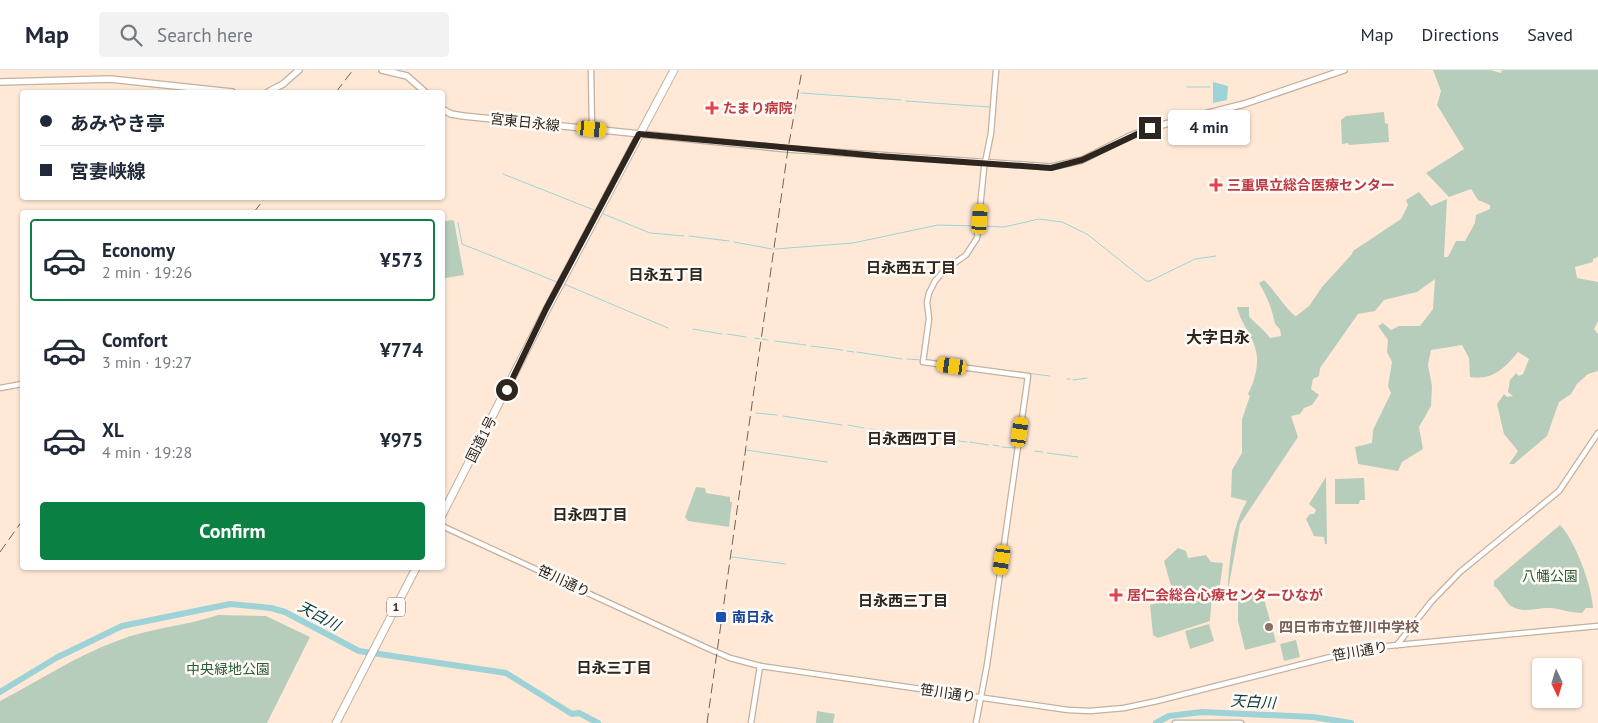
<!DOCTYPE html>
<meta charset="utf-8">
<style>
:root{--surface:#fff;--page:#f2f2f3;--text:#1f2937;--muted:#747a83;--line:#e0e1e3;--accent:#0b8043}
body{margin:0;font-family:"PT Sans","Noto Sans JP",sans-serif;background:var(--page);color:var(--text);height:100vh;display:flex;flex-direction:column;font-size:19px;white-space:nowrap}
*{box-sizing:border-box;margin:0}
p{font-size:16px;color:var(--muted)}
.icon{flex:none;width:28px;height:28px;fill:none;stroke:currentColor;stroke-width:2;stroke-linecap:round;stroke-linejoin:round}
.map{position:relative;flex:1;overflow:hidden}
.panel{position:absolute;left:20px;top:140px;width:425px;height:360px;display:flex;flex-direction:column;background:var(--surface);border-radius:5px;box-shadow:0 1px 4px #0004}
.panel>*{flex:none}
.guide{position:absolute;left:20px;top:20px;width:425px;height:110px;border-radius:5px;box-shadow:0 1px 4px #0004;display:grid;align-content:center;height:110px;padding:0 20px;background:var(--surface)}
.needle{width:32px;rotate:176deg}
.tools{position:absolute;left:1532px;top:588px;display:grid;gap:10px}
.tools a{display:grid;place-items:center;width:50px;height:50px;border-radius:5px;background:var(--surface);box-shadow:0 1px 4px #0004;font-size:25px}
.end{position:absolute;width:22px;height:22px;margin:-11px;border:6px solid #2d251e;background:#fff;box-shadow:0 0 0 2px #fff}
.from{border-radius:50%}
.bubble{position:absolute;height:35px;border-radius:5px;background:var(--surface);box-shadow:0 1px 4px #0004;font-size:16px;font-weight:700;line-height:35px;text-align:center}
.car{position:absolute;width:15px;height:30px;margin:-15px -8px;border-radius:6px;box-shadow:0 0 4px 1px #0007;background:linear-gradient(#f5c518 24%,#345 0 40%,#f5c518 0 76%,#345 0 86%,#f5c518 0)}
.guide b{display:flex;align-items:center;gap:18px;height:48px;font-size:19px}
.guide b+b{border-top:1px solid var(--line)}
.guide i{width:12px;height:12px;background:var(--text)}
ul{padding:9px 0 0;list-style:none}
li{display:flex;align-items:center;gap:15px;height:82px;margin:0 10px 8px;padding:0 10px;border:2px solid transparent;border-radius:5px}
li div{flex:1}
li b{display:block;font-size:19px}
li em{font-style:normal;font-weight:700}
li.selected{border-color:var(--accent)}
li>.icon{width:45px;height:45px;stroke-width:1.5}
.cta{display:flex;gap:10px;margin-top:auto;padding:10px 20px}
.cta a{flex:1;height:58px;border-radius:5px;background:var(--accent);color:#fff;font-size:20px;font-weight:700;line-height:58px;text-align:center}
header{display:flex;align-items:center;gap:30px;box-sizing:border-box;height:70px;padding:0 25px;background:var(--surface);border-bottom:1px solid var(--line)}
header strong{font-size:24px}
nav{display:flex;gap:28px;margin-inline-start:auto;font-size:18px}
.search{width:350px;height:45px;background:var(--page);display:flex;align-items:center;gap:12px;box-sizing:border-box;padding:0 18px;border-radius:5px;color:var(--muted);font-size:19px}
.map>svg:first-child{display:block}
.green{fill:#b7cdbb}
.water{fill:#9dd2d6}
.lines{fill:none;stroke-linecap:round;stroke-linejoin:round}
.stream{stroke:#9dd2d6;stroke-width:1}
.river{stroke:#9dd2d6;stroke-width:6}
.minor-casing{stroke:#c4b09d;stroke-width:7}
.major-casing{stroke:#c4b09d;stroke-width:8}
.highway-casing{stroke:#c4b09d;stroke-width:9}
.minor{stroke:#fff;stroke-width:4.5}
.major{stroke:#fff;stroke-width:5.5}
.highway{stroke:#fff;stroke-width:7}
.rail{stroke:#6f6257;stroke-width:1;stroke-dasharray:10 5;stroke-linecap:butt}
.route{stroke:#2d251e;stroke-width:6}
.health-dot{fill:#e0444e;stroke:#fefaf6;stroke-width:2}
.transit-dot{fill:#1a4fb4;stroke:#fefaf6;stroke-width:2}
.education-dot{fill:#8d6e63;stroke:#fefaf6;stroke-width:2}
.labels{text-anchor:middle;stroke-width:5;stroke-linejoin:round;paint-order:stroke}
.shield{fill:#fefaf6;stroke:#6c655f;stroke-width:1}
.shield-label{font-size:12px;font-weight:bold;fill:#2d251e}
.health-label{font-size:14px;font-weight:bold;fill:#be3a42;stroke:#fefaf6;text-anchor:start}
.street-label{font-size:14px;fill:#2d251e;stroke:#fefaf6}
.park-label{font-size:14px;fill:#285c35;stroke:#fefaf6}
.transit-label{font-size:14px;font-weight:bold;fill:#164399;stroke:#fefaf6;text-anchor:start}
.education-label{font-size:14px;font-weight:bold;fill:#785e54;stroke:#fefaf6;text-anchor:start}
.neighbourhood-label{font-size:15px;font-weight:bold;fill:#2d251e;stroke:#fefaf6}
.water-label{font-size:15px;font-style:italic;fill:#03383b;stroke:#fefaf6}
.quarter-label{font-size:16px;font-weight:bold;fill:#2d251e;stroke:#fefaf6}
</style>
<header>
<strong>Map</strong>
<div class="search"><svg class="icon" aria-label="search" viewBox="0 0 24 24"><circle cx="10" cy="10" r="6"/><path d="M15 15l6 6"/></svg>Search here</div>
<nav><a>Map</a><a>Directions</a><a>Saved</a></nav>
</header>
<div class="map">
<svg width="1598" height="653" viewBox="0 0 1598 653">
<rect width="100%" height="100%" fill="#ffe9d6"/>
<g class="green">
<path d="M1433,0H1490L1501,3L1502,0H1598V187L1593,189V192L1575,197L1577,208L1598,212V251L1594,259L1598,264V301L1588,304L1577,314L1571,324L1559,332L1547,366L1514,394H1509L1518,381L1504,364L1497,334L1504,324L1507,327L1513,326L1508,322L1510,310L1516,303L1519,306L1523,304L1529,289L1518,282C1505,298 1492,311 1470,307L1469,288L1462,275L1431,280L1428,295L1432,316L1431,336L1419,357L1423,379L1402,392L1398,401L1358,394L1355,377L1372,373L1373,360L1391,323L1388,316L1392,292L1387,282L1388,270L1378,256L1383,253L1391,260L1399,256H1420L1433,239L1435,209L1417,222L1384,230L1375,241L1358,244L1320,298L1319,306L1313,309L1311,319L1319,325L1312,335L1304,338L1300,344L1291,346L1298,367L1240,454L1227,526C1230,494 1230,459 1247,431L1231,427L1232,400L1242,383V349L1250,326L1248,324C1255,310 1260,293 1255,277C1251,263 1240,252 1237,237H1249C1249,240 1249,243 1249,246C1250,249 1266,261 1270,268L1281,266L1280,259L1275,254C1272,238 1267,227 1259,213L1264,210C1273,218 1289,243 1296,246L1309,236L1322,217L1352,184L1353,181L1401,149L1408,135L1406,130L1419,122L1431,136L1447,129L1444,187H1448L1456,171H1465L1475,153L1476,145L1490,139V135L1478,130L1471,119L1449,127L1426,103L1464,79L1437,35L1441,21Z"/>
<path d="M1384,42L1385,53L1388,54L1389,72L1349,75L1348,73L1342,74L1341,50L1346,46Z"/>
<path d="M451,150L454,151L464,205L445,208L443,152Z"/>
<path d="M1326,407L1327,474H1325L1324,467L1314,466L1306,449L1310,444H1314L1316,440L1309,434Z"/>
<path d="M1364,408L1365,430H1360L1359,434H1335V409Z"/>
<path d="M696,417L705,418L706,423L730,427V432H732L729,457L688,451L685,447Z"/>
<path d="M1560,455C1575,470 1592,516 1593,538H1586L1582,543C1571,543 1561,539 1551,538C1539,537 1527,543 1515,538C1504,534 1503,522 1494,516V511Z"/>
<path d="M1178,478L1186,481L1188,488L1206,485L1211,492L1223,493L1219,523H1212L1210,551L1158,568L1153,565L1150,535L1174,527L1164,491Z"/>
<path d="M1257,525L1259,530L1264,529L1276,572L1245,580L1238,551V531Z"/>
<path d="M218,545L266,546L310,567L267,653H0V631C39,611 75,586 117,571C149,558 185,556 218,545Z"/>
<path d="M1209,554L1214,571L1190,579L1185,561Z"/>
<path d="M1296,570L1300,587L1284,591L1280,574Z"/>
<path d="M817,641L835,644L833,653H816Z"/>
</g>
<path class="water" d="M1213,12L1228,16L1227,30L1213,33Z"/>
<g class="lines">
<g class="stream">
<path d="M1187,17H1210"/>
<path d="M801,23L901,30"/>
<path d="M906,31L989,37"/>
<path d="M503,104L594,140"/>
<path d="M601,143L650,163L684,166"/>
<path d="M458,153L462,174L557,212"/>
<path d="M981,156L1004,157L1039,149L1062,152L1087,164L1146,211H1150L1195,189L1216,186"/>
<path d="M689,166L729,171"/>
<path d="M734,172L772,179"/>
<path d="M775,179L853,173L938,155L977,156"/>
<path d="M564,214L668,258"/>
<path d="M693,259L722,264"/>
<path d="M727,264L746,267"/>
<path d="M755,268L760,269"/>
<path d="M762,269L768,270"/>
<path d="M775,271L806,275"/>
<path d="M811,276L843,280"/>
<path d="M847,281L854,282"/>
<path d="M857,282L902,289"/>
<path d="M907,289L921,290"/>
<path d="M1001,300L1050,306"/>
<path d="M1067,309H1070"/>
<path d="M1073,310L1087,308"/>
<path d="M756,343L777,345"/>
<path d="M783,346L842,355"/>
<path d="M848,355L864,358"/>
<path d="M870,359L891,362"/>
<path d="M896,362L903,363"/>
<path d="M909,364L929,367"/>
<path d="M934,368L967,372"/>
<path d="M970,372L988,375"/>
<path d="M993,375L999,376"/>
<path d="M1002,377L1015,378"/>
<path d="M746,380L827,392"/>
<path d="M1035,381L1043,382"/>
<path d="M1047,383L1078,387"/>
<path d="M732,487L786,494"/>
</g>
<g class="river">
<path d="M0,622L56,588L122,556L230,534L271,538L285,542L359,581L506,603L572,644L579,643L598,653"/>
<path d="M1156,653L1169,646L1202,642L1313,647L1351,653"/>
</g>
<g class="minor-casing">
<g id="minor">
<path d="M591,0L592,59"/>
<path d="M0,318L22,314"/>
<path d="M442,456L707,578L730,588L760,596L1068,640L1090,641L1124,638L1157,631L1366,578L1598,556"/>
<path d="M1397,575L1431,532L1460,502L1559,421L1598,363"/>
<path d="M751,653L760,596"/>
<path d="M976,653L987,595L1028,306L923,292L929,249L927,232L929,223L935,211L945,200L966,185L977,168L984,98L991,63L996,0"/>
<path d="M1175,653H1241"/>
</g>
</g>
<g class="major-casing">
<g id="major">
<path d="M382,0L407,6L425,22"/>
<path d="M0,12L110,9L232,22"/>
<path d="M268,22L283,14L299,0"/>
<path d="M442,39L451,44L463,46L788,79L1051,97L1082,90L1130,66L1150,58L1244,34L1344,0"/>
</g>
</g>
<g class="highway-casing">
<g id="highway">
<path d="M442,445L547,239L674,0"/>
<path d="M336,653L416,498"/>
</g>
</g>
<use href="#minor" class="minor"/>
<use href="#major" class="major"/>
<use href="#highway" class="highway"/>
<g class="rail">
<path d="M336,22L353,0"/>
<path d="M254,142L265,128"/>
<path d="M0,482L22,451"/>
<path d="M707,653L788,79L802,0"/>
</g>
</g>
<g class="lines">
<path class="route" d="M507,320L546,239L639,64L878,86L1051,98L1082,90L1150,58"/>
</g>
<g class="health-dot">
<path d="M709.5 30.5h5v5h5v5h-5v5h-5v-5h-5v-5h5z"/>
<path d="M1213.5 107.5h5v5h5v5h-5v5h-5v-5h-5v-5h5z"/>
<path d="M1113.5 517.5h5v5h5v5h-5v5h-5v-5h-5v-5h5z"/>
</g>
<rect class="transit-dot" x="715" y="541" width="12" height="12" rx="2.5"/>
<circle class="education-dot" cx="1269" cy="557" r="5"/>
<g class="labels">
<rect class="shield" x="387" y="527.5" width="18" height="19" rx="4"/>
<g class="shield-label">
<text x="396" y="541">1</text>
</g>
<g class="health-label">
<text x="723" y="43">たまり病院</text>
<text x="1227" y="120">三重県立総合医療センター</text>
<text x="1127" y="530">居仁会総合心療センターひなが</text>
</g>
<g class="street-label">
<text transform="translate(525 52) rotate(6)" y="5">宮東日永線</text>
<text transform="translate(481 369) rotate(-63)" y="5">国道1号</text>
<text transform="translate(564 511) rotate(25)" y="5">笹川通り</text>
<text transform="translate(1360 581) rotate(-10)" y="5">笹川通り</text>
<text transform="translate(948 623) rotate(8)" y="5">笹川通り</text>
</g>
<g class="park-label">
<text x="1550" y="511">八幡公園</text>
<text x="228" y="604">中央緑地公園</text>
</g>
<g class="transit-label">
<text x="732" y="552">南日永</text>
</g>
<g class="education-label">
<text x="1279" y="562">四日市市立笹川中学校</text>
</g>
<g class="neighbourhood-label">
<text x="911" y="203">日永西五丁目</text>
<text x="666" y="210">日永五丁目</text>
<text x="912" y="374">日永西四丁目</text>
<text x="590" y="450">日永四丁目</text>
<text x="903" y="536">日永西三丁目</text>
<text x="614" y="603">日永三丁目</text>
</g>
<g class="water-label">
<text transform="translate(319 546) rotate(28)" y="5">天白川</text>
<text transform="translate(1253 632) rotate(3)" y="5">天白川</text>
</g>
<g class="quarter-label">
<text x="1218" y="273">大字日永</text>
</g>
</g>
</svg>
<div class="tools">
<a><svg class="needle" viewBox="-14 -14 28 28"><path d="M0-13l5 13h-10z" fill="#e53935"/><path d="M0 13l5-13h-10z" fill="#747a83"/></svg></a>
</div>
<i class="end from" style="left:507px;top:320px"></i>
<i class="end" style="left:1150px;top:58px"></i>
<div class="bubble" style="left:1168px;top:40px;width:82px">4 min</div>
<i class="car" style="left:592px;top:59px;rotate:96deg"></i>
<i class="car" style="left:980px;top:149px;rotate:4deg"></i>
<i class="car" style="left:952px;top:296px;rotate:278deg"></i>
<i class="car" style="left:1020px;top:362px;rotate:8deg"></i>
<i class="car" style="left:1002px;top:490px;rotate:188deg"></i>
<div class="guide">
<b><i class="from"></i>あみやき亭</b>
<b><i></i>宮妻峡線</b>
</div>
<section class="panel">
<ul>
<li class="selected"><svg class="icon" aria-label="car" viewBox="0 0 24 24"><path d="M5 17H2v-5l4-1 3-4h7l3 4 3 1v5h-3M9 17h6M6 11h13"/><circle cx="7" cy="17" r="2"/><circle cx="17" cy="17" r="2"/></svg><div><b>Economy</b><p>2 min · 19:26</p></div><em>¥573</em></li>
<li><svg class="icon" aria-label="car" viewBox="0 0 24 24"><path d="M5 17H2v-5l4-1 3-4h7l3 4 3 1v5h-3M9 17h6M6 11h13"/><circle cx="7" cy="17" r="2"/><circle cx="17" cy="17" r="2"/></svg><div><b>Comfort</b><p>3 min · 19:27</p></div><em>¥774</em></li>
<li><svg class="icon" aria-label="car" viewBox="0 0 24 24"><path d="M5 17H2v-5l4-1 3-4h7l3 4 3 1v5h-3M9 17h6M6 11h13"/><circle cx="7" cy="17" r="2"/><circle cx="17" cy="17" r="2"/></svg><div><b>XL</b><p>4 min · 19:28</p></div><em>¥975</em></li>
</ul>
<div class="cta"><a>Confirm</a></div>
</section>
</div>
